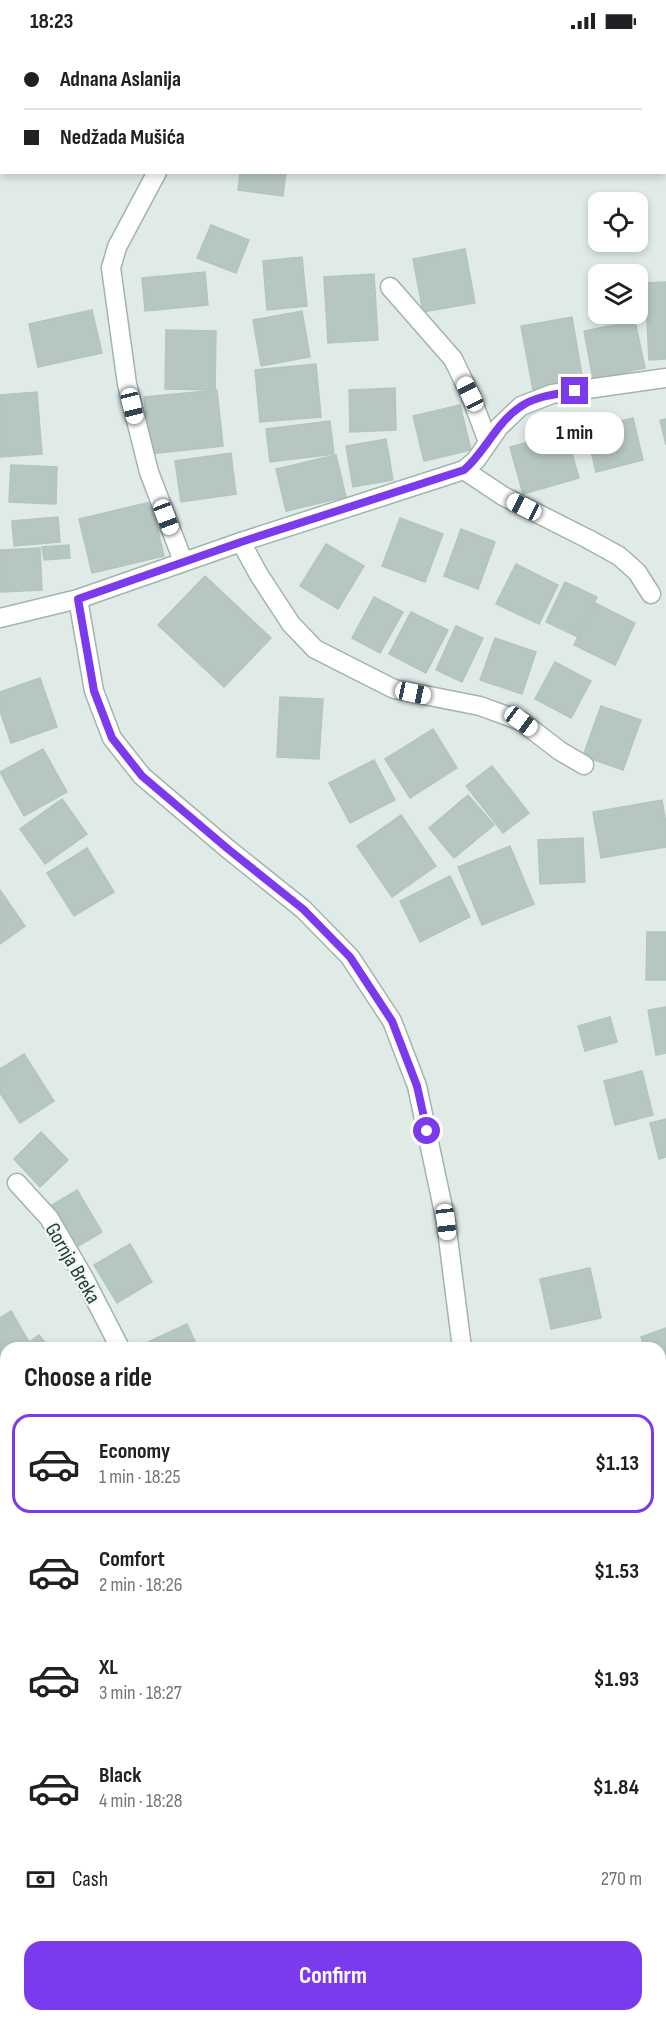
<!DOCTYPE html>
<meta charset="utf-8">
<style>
:root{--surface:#fff;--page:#f2f2f2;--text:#202124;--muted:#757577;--line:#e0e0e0;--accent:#7c3aed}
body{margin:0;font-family:"Sofia Sans Condensed",sans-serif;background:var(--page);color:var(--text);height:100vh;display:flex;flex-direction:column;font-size:22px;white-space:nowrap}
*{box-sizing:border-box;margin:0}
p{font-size:20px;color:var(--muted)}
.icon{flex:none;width:33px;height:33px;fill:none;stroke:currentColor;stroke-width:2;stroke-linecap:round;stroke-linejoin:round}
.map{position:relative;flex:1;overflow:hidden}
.details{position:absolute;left:0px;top:1300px;width:666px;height:680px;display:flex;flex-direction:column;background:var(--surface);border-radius:18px 18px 0 0;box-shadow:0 3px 9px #0003}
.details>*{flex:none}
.banner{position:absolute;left:0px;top:0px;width:666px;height:132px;box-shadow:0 3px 9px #0003;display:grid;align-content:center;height:132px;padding:0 24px;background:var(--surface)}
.buttons{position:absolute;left:588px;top:150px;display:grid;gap:12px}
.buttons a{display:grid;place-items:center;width:60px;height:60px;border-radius:12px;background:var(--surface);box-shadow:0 3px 9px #0003;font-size:30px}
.end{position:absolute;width:27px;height:27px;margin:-14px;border:8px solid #7c3aed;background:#fff;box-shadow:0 0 0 3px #fff}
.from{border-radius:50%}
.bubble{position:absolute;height:42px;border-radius:18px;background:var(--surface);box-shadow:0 3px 9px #0003;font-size:20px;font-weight:700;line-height:42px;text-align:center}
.car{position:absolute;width:18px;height:36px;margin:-18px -9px;border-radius:8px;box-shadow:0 0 4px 2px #0007;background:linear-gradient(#fff 24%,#345 0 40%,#fff 0 76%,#345 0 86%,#fff 0)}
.banner b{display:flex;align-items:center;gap:21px;height:57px;font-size:22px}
.banner b+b{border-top:2px solid var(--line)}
.banner i{width:15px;height:15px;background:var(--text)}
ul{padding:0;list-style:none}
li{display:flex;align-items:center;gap:18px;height:99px;margin:0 12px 9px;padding:0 12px;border:3px solid transparent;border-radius:18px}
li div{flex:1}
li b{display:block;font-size:22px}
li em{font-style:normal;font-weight:700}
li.active{border-color:var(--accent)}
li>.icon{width:54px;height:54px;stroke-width:1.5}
h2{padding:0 24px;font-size:27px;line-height:72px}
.pay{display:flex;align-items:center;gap:15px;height:66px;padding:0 24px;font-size:22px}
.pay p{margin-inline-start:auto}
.primary-button{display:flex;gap:12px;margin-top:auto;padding:12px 24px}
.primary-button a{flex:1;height:69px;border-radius:18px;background:var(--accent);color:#fff;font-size:24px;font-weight:700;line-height:69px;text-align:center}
.status{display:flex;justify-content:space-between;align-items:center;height:42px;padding:0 30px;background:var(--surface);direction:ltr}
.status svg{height:16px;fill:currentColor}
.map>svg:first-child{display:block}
.building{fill:#b6c6c1;stroke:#b3c5c0;stroke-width:1.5}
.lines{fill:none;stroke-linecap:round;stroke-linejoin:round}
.street-casing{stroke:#a3b3b0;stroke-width:21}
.street{stroke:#fff;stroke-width:18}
.route{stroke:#7c3aed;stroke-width:8}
.labels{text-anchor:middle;stroke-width:4.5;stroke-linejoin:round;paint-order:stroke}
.street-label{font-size:21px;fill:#213c38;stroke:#f1f8f5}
</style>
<div class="status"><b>18:23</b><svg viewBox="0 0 49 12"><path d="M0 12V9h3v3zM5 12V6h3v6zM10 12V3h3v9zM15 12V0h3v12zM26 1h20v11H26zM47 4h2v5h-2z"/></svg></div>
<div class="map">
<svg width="666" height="1979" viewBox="0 0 666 1979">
<rect width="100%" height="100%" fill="#e0ebe8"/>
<g class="building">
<path d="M33,0H79L82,2H32Z"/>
<path d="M240,130H286L283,154L238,148Z"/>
<path d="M211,183L249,198L236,231L197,216Z"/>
<path d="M465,207L475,261L423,270L413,217Z"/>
<path d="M302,215L307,264L267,268L263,219Z"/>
<path d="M205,230L208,263L145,269L142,236Z"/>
<path d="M374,232L378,298L328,301L324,235Z"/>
<path d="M666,240V317L649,318L645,241Z"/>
<path d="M92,268L102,311L38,325L29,282Z"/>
<path d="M302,269L310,315L261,324L253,278Z"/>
<path d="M572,275L583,339L533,348L521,284Z"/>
<path d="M635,279L645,326L593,337L584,289Z"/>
<path d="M166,288L216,289L215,348L165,347Z"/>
<path d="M316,322L321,375L260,380L255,328Z"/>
<path d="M395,346L396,388L350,390L349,348Z"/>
<path d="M217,348L223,404L150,412L144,355Z"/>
<path d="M37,350L42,412L0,415V353Z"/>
<path d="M460,363L471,408L424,419L413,374Z"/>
<path d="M633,376L643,418L596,430L586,388Z"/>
<path d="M666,377V403L660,378Z"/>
<path d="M330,379L334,412L270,420L266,387Z"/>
<path d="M566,390L579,436L523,452L510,405Z"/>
<path d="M386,397L393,438L353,445L346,404Z"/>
<path d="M231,411L236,452L181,460L175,419Z"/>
<path d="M336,413L346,455L286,469L276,427Z"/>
<path d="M11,423L57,425L56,462L9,460Z"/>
<path d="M151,460L164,514L92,531L79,477Z"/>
<path d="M58,475L60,500L14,504L12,479Z"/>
<path d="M400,476L443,492L425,540L382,524Z"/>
<path d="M461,487L495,500L478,547L444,534Z"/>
<path d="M326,502L364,524L338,567L300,544Z"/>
<path d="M69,503L70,516L44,518L42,505Z"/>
<path d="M40,506L42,548L0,550V508Z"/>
<path d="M516,522L558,543L539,582L496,562Z"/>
<path d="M205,534L271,596L224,645L158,583Z"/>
<path d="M565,540L597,555L578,595L546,580Z"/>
<path d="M374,555L403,570L380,611L352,596Z"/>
<path d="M595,561L635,581L615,623L574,603Z"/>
<path d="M411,570L448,588L426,631L389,612Z"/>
<path d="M456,584L483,596L462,640L436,628Z"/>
<path d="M495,596L536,610L522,652L480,638Z"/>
<path d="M555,620L591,639L571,676L535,657Z"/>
<path d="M40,636L57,685L11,701L0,669V650Z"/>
<path d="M280,655L323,657L319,717L277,715Z"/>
<path d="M601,664L641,678L623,728L583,714Z"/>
<path d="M433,687L457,726L410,756L385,717Z"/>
<path d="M43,707L67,750L24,774L0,730Z"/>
<path d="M374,718L395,758L350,781L329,741Z"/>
<path d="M492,724L529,771L503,791L466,744Z"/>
<path d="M468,753L494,783L454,816L429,786Z"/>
<path d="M62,757L87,792L45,822L20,787Z"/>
<path d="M662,758L666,782V805L601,816L593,770Z"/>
<path d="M401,773L436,824L392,855L357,804Z"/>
<path d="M583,796L585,840L540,842L538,798Z"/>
<path d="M510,804L534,862L482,883L458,825Z"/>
<path d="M87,806L114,850L74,874L47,831Z"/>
<path d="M450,834L470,875L420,900L400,859Z"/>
<path d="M0,848L25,884L0,902Z"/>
<path d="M647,890H666V938H646Z"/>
<path d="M666,965V1011L656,1013L648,968Z"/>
<path d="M610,975L617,1000L585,1009L578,984Z"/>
<path d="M24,1012L54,1059L20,1081L0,1051V1027Z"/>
<path d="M642,1029L653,1073L615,1083L604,1039Z"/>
<path d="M666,1077V1115L659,1117L650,1081Z"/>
<path d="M41,1090L68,1118L40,1145L14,1117Z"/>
<path d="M77,1148L102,1190L77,1205L52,1163Z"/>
<path d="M130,1202L152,1240L117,1261L94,1223Z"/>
<path d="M590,1226L601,1276L551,1287L540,1237Z"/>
<path d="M11,1269L29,1300L20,1306H6V1317L0,1321V1276Z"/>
<path d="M187,1282L198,1306H140L139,1304Z"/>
<path d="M666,1286V1326L660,1328V1306H645L641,1295Z"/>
<path d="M39,1293L49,1306H20L29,1300Z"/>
<path d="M6,1317V1346L0,1337V1321Z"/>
<path d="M0,1414L6,1422V1425L0,1430Z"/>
<path d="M666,1458V1511L660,1515V1461Z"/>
<path d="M666,1527V1567L660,1556V1530Z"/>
<path d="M660,1557L666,1569V1582L660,1585Z"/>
<path d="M6,1644V1689L1,1692L0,1647Z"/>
<path d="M666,1673V1689L660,1682V1678Z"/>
<path d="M666,1768V1817L660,1810V1773Z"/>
<path d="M0,1788L6,1791V1829L0,1843Z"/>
<path d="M660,1903L666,1908V1935L660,1942Z"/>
<path d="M666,1943V1977L660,1972V1950Z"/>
<path d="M14,1974H53L52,1979H13Z"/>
<path d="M79,1974H114V1978L79,1977Z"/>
<path d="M199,1974H228L225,1979H209Z"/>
<path d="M515,1974H519L525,1979H511Z"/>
<path d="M553,1974H575L571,1979H559Z"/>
</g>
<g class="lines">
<g class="street-casing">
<g id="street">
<path d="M224,2L225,0"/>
<path d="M157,130L117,205L111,226L127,342L149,430L183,519"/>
<path d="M390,245L453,317L470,352L488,400"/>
<path d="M464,428L503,454L588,497L619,514L637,530L651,552"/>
<path d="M241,500L259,533L291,582L315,607L394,647L480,664L521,679L560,709L584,723"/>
<path d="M78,557L94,649L112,696L142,734L228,807L303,867L350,915L392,979L417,1044L446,1180L462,1306"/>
<path d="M0,576L78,557L241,500L464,428L476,418L499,385L521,364L552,352L666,336"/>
<path d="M17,1141L49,1176L84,1236L120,1306"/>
<path d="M0,1720L6,1728"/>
<path d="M660,1823L666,1830"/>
<path d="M349,1974L358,1979"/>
</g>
</g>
<use href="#street" class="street"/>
</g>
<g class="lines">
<path class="route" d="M427,1089L417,1044L392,979L350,915L303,867L228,807L142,734L112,696L94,649L78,557L241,500L464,428C485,410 496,381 520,365C535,354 557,352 575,349"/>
</g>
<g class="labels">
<g class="street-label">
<text transform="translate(73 1221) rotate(60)" y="7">Gornja Breka</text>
</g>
</g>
</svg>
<div class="buttons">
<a><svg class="icon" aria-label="locate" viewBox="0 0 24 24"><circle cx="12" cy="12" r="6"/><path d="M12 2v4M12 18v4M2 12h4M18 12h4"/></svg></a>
<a><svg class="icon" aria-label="layers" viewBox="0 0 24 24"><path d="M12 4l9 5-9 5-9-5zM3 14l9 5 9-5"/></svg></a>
</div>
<i class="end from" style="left:427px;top:1089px"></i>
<i class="end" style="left:575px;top:349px"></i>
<div class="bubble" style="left:525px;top:370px;width:99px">1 min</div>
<i class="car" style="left:470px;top:352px;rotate:333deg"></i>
<i class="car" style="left:132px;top:364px;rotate:166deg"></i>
<i class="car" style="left:524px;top:465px;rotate:297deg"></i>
<i class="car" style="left:166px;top:475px;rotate:159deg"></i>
<i class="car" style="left:413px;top:651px;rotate:102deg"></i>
<i class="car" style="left:521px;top:679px;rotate:127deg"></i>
<i class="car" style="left:446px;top:1180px;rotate:173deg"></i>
<div class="banner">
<b><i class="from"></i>Adnana Aslanija</b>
<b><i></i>Nedžada Mušića</b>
</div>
<section class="details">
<h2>Choose a ride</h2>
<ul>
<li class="active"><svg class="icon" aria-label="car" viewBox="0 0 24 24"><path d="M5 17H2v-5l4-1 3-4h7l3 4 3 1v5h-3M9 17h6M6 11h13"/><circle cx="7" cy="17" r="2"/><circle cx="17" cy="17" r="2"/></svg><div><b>Economy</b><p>1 min · 18:25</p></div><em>$1.13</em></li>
<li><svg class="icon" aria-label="car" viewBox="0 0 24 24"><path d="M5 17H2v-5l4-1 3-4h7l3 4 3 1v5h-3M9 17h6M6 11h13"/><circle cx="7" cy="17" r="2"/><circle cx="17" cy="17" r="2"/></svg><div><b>Comfort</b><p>2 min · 18:26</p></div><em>$1.53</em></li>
<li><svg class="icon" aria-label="car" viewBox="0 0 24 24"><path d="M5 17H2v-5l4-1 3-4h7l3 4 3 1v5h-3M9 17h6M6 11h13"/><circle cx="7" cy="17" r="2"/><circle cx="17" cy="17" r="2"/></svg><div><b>XL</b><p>3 min · 18:27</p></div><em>$1.93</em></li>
<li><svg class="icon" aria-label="car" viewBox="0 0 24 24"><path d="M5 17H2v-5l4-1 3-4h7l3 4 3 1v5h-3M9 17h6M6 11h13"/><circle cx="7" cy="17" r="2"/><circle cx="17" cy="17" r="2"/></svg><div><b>Black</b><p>4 min · 18:28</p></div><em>$1.84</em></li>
</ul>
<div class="pay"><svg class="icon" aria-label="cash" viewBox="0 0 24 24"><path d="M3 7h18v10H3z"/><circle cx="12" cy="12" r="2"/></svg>Cash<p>270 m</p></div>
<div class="primary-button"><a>Confirm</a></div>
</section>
</div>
